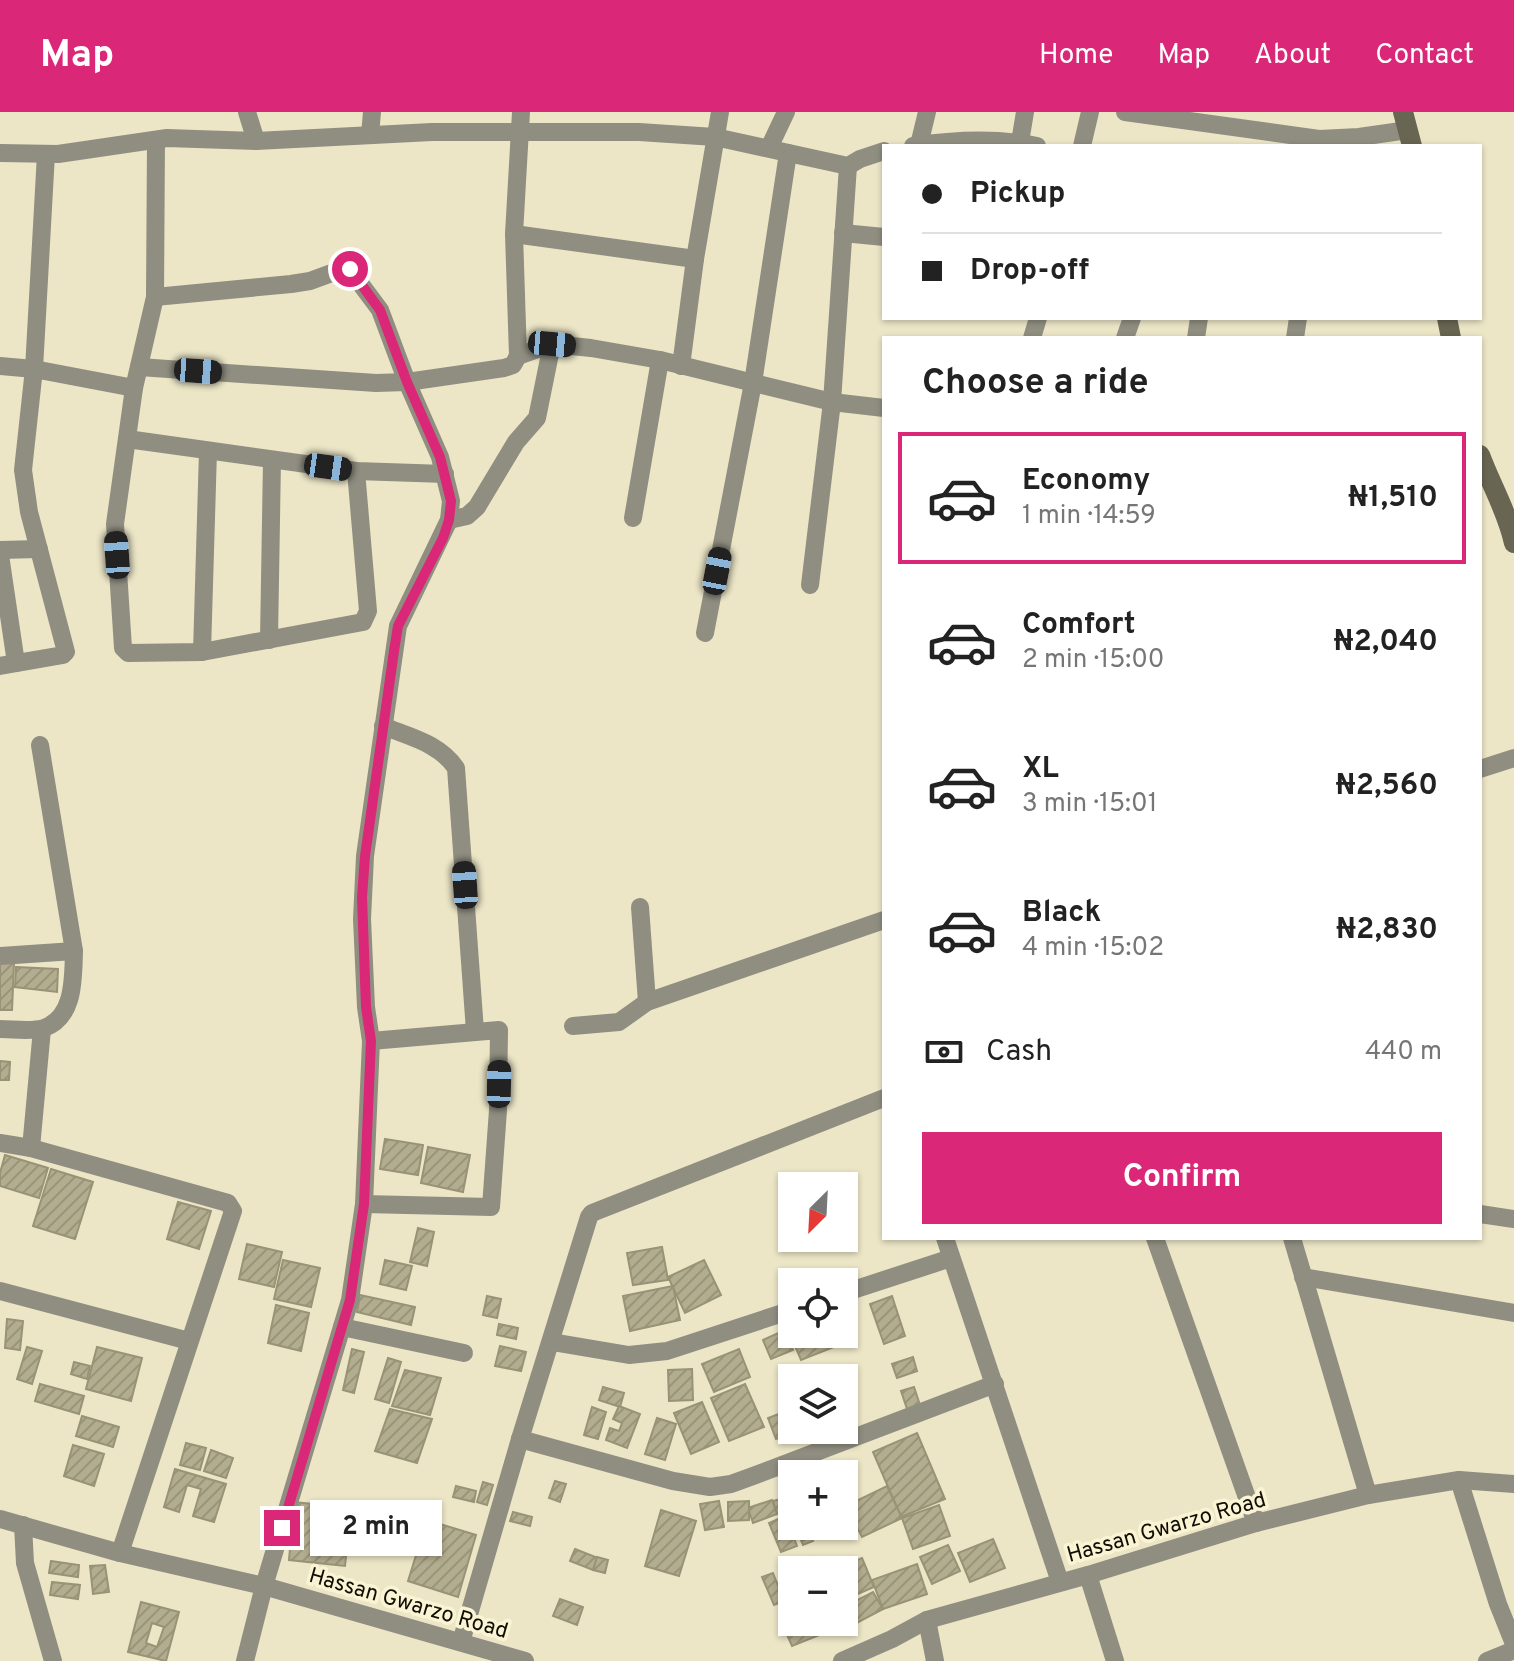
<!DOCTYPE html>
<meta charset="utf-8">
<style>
:root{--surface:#fff;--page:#f6f6f6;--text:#222;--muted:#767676;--line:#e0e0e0;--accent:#db2777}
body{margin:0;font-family:Overpass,sans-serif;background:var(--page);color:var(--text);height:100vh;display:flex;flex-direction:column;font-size:30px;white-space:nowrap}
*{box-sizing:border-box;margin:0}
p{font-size:26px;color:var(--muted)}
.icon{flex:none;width:44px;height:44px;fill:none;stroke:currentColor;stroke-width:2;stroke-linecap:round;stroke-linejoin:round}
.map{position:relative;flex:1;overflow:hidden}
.details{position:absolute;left:882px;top:224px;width:600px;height:904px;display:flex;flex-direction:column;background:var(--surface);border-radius:0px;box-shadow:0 2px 6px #0004}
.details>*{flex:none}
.banner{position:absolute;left:882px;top:32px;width:600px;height:176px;border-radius:0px;box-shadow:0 2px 6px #0004;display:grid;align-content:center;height:176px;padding:0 40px;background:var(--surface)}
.needle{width:52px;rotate:204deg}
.tools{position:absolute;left:778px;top:1060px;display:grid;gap:16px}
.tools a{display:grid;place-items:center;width:80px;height:80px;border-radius:0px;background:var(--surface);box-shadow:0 2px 6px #0004;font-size:40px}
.end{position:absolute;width:36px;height:36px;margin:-18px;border:10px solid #db2777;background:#fff;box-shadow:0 0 0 4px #fff}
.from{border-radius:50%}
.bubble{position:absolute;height:56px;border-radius:0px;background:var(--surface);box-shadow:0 2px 6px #0004;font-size:26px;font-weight:700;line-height:56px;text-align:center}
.car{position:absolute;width:24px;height:48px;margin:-24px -12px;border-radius:10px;box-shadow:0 0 6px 2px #0007;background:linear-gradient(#222 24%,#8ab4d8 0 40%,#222 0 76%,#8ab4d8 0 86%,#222 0)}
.banner b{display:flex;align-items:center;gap:28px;height:76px;font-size:30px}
.banner b+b{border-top:2px solid var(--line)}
.banner i{width:20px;height:20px;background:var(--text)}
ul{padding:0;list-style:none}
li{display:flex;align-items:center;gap:24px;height:132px;margin:0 16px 12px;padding:0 24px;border:4px solid transparent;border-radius:0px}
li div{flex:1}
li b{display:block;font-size:30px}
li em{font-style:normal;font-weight:700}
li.current{border-color:var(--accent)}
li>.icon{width:72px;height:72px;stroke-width:1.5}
h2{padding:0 40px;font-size:36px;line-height:96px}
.pay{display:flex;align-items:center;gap:20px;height:88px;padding:0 40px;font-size:30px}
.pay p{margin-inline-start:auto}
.cta{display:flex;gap:16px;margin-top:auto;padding:16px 40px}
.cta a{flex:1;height:92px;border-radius:0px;background:var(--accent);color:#fff;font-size:32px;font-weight:700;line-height:92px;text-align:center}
header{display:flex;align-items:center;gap:48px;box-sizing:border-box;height:112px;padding:0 40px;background:var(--accent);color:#fff}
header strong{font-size:38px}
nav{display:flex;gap:44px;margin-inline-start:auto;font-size:28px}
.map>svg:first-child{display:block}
.building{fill:url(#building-hatch);stroke:#999376;stroke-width:2;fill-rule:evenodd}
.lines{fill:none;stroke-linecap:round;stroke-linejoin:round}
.street{stroke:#908e81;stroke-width:18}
.secondary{stroke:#686552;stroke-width:20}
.route{stroke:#db2777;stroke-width:10}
.labels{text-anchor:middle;stroke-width:7;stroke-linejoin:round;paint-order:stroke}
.street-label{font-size:22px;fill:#0f0d04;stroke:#faf4d4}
</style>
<header>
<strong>Map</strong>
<nav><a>Home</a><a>Map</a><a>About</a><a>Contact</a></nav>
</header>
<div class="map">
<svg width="1514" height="1549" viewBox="0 0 1514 1549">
<defs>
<pattern id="building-hatch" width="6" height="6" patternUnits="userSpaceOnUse" patternTransform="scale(2)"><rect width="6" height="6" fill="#b3ad8f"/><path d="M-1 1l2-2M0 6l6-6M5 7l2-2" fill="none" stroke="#99947a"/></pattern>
</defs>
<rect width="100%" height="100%" fill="#ece6c7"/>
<g class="building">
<path d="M0,850L14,851L12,898H0Z"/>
<path d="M16,855L58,857L57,880L15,875Z"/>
<path d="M0,949L10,950L9,968H0Z"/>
<path d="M385,1027L423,1033L418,1063L380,1057Z"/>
<path d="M428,1035L470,1043L463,1080L421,1071Z"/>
<path d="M5,1043L48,1056L39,1086L0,1074V1061Z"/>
<path d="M51,1057L93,1070L75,1127L33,1114Z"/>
<path d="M178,1090L211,1099L199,1137L167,1127Z"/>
<path d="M418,1116L434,1120L427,1154L410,1150Z"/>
<path d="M247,1132L282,1140L274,1175L239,1167Z"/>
<path d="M662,1135L668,1168L633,1173L627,1141Z"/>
<path d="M283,1148L320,1156L311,1195L274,1187Z"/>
<path d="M385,1148L412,1154L406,1178L380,1172Z"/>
<path d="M704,1148L721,1183L685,1201L668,1165Z"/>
<path d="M673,1174L680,1208L630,1219L623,1184Z"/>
<path d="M360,1183L415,1195L411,1213L357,1200Z"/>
<path d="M487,1184L501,1187L497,1206L483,1203Z"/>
<path d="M892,1184L905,1224L884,1232L870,1192Z"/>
<path d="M276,1193L309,1201L301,1239L268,1231Z"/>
<path d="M7,1207L23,1209L20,1238L5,1236Z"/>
<path d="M499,1212L518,1216L516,1227L497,1223Z"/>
<path d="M792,1213V1222H834L839,1233L801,1248L787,1215Z"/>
<path d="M785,1218L793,1238L771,1247L763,1228Z"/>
<path d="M500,1234L526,1240L521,1259L495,1254Z"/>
<path d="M27,1235L42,1239L32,1272L17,1267Z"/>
<path d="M97,1235L142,1246L131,1289L86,1277Z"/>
<path d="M352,1237L364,1240L354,1281L343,1278Z"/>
<path d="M739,1237L750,1265L714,1280L702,1252Z"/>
<path d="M913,1245L917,1259L897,1266L892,1252Z"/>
<path d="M388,1246L401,1250L389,1291L375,1287Z"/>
<path d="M74,1250L90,1254L87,1267L71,1262Z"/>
<path d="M692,1257L693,1288L669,1289L668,1258Z"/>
<path d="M405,1258L441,1266L430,1303L392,1294Z"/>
<path d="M40,1272L84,1284L79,1302L35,1289Z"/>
<path d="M745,1272L764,1315L729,1329L711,1286Z"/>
<path d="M603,1275L624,1281L620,1295L599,1288Z"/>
<path d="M914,1275L920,1293L907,1297L901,1279Z"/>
<path d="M702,1290L719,1330L691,1342L674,1301Z"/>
<path d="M619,1294L640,1302L627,1336L606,1328L610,1316L619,1319L622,1311L613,1307Z"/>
<path d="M592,1295L606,1300L598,1327L584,1323Z"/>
<path d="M390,1297L432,1307L417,1351L375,1339Z"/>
<path d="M792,1297V1318H801L776,1327L768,1306Z"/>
<path d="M82,1304L119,1315L113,1335L76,1324Z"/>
<path d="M657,1306L676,1312L665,1348L645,1342Z"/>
<path d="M917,1321L945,1387L901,1405L873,1340Z"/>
<path d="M186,1331L206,1336L200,1358L180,1353Z"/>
<path d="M73,1333L104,1342L94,1374L64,1364Z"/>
<path d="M211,1338L233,1346L226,1366L204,1359Z"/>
<path d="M175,1357L226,1372L214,1410L193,1404L201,1377L187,1373L179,1400L164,1395Z"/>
<path d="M555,1369L566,1372L560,1390L549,1386Z"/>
<path d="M483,1370L493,1373L487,1393L477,1390Z"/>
<path d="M456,1374L476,1379L474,1390L453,1385Z"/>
<path d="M887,1374L902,1406L862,1425L846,1394Z"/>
<path d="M792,1384V1398L777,1402L773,1389Z"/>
<path d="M772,1388L777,1402L753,1411L748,1396Z"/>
<path d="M719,1389L724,1415L705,1418L700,1392Z"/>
<path d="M749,1389V1408L728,1409V1390Z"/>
<path d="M294,1390L351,1396L345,1454L289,1448Z"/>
<path d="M939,1393L950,1424L913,1437L902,1406Z"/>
<path d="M661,1398L696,1409L679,1464L645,1454Z"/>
<path d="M513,1400L532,1405L530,1414L510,1409Z"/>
<path d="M785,1404L797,1434L781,1440L769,1411Z"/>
<path d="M427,1408L476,1423L458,1485L408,1469Z"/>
<path d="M795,1414H806L813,1429L803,1433Z"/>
<path d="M993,1427L1005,1456L970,1470L958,1441Z"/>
<path d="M948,1433L960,1459L932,1472L920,1445Z"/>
<path d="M575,1437L598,1446L593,1458L570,1449Z"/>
<path d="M597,1445L608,1448L605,1461L593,1458Z"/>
<path d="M813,1445L818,1458H792V1471L786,1474L780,1459Z"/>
<path d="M862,1446L874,1475L851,1485L844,1468V1458L839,1456Z"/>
<path d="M51,1449L79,1453L78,1465L49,1461Z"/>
<path d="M917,1452L927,1482L883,1497L872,1468Z"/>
<path d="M105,1453L109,1480L93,1482L90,1454Z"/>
<path d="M773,1461L784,1489L774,1493L762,1465Z"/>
<path d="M52,1470L80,1473L78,1487L50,1483Z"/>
<path d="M873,1480L883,1497L853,1513L844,1495Z"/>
<path d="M560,1487L583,1495L577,1513L553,1504Z"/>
<path d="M141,1490L179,1500L166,1549L128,1540ZM152,1511L164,1515L157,1535L146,1531Z"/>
<path d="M792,1502V1510H834L837,1516L792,1534L780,1507Z"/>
</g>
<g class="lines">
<g class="street">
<path d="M247,0L256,29"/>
<path d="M1125,0L1319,27L1359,25L1408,18"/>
<path d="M370,23L372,0"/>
<path d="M156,28L155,185L134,276L115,412L123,536L128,541L202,540L363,510L368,499L356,359"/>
<path d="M1020,30L1025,0"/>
<path d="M919,33L927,0"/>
<path d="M913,34C952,28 998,26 1037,34"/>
<path d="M1082,34L1090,0"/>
<path d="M769,36L786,0"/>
<path d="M0,41L58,42L167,26L256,29L432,20H639L715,25L848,54L860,47L884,39"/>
<path d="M843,121L884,125"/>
<path d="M514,122L695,147"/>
<path d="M155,185L291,172L310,169L348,155L380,198L407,270L440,345L451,389L449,408L398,514L365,744L362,807L366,895L371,929L364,1092L350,1188L264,1474L245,1549"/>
<path d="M1032,226L1038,206"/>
<path d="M1125,226L1132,206"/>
<path d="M1196,226L1199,206"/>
<path d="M1295,226L1298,206"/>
<path d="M518,244L514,122L521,0"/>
<path d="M0,254L34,257L134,276"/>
<path d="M681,254L695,147L720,0"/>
<path d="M139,255L376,271L407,270L504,256L513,253L518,244L552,232L591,236L660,248L832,290L884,296"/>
<path d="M127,327L356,359L445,362"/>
<path d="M633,406L660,248"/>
<path d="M449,408L467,404L477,395L516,330L537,306L552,232"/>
<path d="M0,438L39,437"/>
<path d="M0,443L16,551"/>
<path d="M810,473L832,290L848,54"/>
<path d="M705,521L753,271L788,41"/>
<path d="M269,528L272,348"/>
<path d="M202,540L208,339"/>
<path d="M0,554L63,543L66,540L29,400L23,358L34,257L46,42"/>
<path d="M383,614C410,625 439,631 456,656L475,919"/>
<path d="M1480,657L1514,646"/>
<path d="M640,795L647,890"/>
<path d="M0,844L74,839"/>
<path d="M573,914L619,910L647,890L884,808"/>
<path d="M0,917C13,917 32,920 44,916C75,905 73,866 74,839L40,633"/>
<path d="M0,1031L31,1036L228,1091L233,1099L120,1441"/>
<path d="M31,1036L42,917"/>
<path d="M364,1092L491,1095L498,998L499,918L371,929"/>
<path d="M1480,1102L1514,1107"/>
<path d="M945,1126L1060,1470"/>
<path d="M1155,1126L1256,1411"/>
<path d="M1292,1126L1368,1383"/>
<path d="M1303,1165L1514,1201"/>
<path d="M0,1179L189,1229"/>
<path d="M844,1181L951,1146"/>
<path d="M342,1215L464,1241"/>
<path d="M552,1230L629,1243L667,1239L792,1198"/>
<path d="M520,1327L673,1369L710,1375L731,1372L753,1364L995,1272"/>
<path d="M1459,1368L1498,1492L1514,1532"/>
<path d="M0,1407L120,1441L264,1474L525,1549"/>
<path d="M23,1413L25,1451L53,1549"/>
<path d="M1088,1463L1115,1549"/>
<path d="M927,1508L935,1549"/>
<path d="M461,1530L520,1327L589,1105L592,1101L884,986"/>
<path d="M842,1549L892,1527L927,1508L1088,1463L1256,1411L1368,1383L1459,1368L1514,1372"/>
<path d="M1487,1549L1514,1538"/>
</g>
<g class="secondary">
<path d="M1403,0L1412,34"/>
<path d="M1447,206L1451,226"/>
<path d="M1480,343C1491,373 1507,399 1514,431"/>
</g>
</g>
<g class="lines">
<path class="route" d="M282,1416L350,1188L364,1092L371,929L366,895L362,785L365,744L394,539L398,514L443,426L449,408L451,389L440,345L407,270L380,198L350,157"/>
</g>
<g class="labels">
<g class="street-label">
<text transform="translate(1166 1414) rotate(-16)" y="8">Hassan Gwarzo Road</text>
<text transform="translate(409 1490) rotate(16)" y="8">Hassan Gwarzo Road</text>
</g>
</g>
</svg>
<div class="tools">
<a><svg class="needle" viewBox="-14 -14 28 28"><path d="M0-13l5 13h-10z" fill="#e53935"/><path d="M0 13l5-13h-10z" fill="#767676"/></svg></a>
<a><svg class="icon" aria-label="locate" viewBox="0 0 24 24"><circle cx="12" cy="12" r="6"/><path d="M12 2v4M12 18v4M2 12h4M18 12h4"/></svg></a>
<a><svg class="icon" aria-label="layers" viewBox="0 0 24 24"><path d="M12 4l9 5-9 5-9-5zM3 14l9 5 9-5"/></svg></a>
<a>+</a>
<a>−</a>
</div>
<i class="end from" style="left:350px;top:157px"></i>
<i class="end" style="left:282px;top:1416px"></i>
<div class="bubble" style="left:310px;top:1388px;width:132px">2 min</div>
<i class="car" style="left:552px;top:232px;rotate:95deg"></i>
<i class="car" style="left:198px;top:259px;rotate:94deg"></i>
<i class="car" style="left:328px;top:355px;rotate:98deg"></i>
<i class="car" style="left:117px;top:443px;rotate:356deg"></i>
<i class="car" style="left:717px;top:459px;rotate:11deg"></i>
<i class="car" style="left:465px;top:773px;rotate:356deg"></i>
<i class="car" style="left:499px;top:972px;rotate:1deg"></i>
<div class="banner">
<b><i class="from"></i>Pickup</b>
<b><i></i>Drop-off</b>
</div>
<section class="details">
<h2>Choose a ride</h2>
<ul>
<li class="current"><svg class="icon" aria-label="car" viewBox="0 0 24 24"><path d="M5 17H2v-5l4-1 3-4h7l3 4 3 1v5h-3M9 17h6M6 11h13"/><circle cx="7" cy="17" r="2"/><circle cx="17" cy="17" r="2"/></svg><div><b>Economy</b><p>1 min · 14:59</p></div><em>₦1,510</em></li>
<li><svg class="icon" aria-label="car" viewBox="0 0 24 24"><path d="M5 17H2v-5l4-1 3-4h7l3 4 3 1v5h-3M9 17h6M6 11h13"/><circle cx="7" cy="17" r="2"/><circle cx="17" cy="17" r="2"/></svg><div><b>Comfort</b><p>2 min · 15:00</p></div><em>₦2,040</em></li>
<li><svg class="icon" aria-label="car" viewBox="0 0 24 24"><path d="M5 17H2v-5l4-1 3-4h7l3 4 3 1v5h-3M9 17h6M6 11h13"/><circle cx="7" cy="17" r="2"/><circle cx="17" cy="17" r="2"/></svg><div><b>XL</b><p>3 min · 15:01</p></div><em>₦2,560</em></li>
<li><svg class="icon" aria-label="car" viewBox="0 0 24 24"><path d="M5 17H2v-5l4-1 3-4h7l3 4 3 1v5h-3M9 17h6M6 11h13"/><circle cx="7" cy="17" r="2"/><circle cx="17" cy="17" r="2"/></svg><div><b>Black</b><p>4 min · 15:02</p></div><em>₦2,830</em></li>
</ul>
<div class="pay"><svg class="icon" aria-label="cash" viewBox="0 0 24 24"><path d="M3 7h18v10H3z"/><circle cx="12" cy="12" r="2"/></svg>Cash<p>440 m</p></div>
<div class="cta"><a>Confirm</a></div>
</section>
</div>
